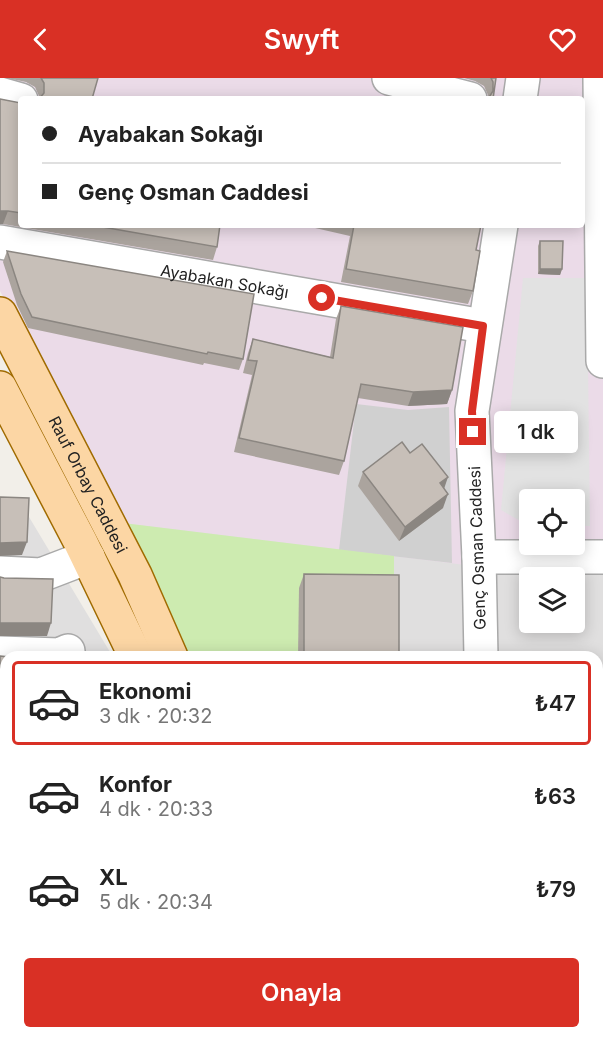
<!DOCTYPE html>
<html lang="tr">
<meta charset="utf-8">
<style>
:root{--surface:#fff;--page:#f6f6f6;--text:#222;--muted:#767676;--line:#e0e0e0;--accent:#d93025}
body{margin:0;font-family:Inter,sans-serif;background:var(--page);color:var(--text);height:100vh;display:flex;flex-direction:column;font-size:22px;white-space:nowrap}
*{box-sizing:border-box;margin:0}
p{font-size:20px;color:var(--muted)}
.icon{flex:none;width:33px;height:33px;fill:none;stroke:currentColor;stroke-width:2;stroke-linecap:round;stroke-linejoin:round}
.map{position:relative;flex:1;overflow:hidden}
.panel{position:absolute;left:0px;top:573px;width:603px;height:388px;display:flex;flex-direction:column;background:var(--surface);border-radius:18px 18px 0 0;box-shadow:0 3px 15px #0003}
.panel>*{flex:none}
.top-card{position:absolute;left:18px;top:18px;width:567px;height:132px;border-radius:6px;box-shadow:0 3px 15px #0003;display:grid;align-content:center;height:132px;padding:0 24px;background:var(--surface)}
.tools{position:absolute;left:519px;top:411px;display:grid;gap:12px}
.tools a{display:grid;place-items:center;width:66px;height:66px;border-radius:6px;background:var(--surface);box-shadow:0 3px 15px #0003;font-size:30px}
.end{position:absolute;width:27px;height:27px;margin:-14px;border:8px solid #d93025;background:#fff;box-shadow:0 0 0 3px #fff}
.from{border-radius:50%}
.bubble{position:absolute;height:42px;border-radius:6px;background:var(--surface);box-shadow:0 3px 15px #0003;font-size:20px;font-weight:600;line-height:42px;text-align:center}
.top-card b{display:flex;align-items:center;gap:21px;height:57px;font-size:22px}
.top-card b+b{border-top:2px solid var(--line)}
.top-card i{width:15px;height:15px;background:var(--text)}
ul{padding:10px 0 0;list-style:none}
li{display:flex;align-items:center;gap:18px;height:84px;margin:0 12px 9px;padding:0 12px;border:3px solid transparent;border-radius:6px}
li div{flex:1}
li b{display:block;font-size:22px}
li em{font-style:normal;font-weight:600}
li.on{border-color:var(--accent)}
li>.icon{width:54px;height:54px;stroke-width:1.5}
.cta{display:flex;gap:12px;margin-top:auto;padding:12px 24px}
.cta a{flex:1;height:69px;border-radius:6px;background:var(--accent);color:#fff;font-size:24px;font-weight:600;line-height:69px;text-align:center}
header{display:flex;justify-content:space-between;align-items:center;height:78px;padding:0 24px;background:var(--accent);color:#fff;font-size:27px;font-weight:600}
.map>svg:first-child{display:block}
.residential{fill:#e0dfdf;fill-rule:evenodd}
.industrial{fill:#ebdbe8;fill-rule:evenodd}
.religious{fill:#d0d0d0}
.grass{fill:#cdebb0}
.parking{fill:#e2e2e2}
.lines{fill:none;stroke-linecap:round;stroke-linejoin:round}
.minor-casing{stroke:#a9a9a9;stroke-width:36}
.major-casing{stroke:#a06b00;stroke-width:36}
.minor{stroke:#fff;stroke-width:33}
.major{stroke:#fcd6a4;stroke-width:33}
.wall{fill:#aba49e}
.shaded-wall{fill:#8b8681}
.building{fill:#c7bfb8;stroke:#8b8681;stroke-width:1.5}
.route{stroke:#d93025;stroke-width:8}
.labels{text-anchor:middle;stroke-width:4.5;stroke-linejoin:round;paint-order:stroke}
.street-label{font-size:16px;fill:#222;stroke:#fff}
</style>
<header><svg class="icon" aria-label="back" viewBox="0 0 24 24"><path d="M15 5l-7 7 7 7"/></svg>Swyft<svg class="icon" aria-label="heart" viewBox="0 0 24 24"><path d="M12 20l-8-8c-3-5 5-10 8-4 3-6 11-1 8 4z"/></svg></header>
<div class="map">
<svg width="603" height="961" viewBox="0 0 603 961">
<rect width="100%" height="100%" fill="#f2efe9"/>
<g class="residential">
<path d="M0,428L23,429L113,579H6V687H0Z"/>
<path d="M123,445L603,490V961H323L321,956H597V579H182ZM530,500H574V544H530Z"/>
</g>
<path class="industrial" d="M0,0H603V490H490L123,445L0,213ZM21,21H582V147H21ZM530,422H574V466H530Z"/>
<path class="religious" d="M356,326L408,332L449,329L452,485L339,472Z"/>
<g class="grass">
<path d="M123,445L394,478V511L299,579H182Z"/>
<path d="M0,687H6V860L0,799Z"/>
<path d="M15,956H233L234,961H16Z"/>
</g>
<path class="parking" d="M523,200H587L590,448H575L574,422H530L529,448L501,432Z"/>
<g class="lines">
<g class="minor-casing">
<g id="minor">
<path d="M389,0L470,21"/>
<path d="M600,0L603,283"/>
<path d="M0,16L21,22"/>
<path d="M520,21L523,0"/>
<path id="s1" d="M0,164L483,248"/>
<path d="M479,479H603"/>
<path d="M0,495L41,497L88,479"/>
<path d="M0,575L59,577L68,573"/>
<path d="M481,579L479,479L472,333L501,147"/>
<path d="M485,956L486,961"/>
</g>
</g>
<g class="major-casing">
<g id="major">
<path id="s2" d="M0,236L135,497L171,579"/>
<path d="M0,310L81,465L136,579"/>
<path d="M270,956L271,961"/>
<path d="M307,956L309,961"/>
</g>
</g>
<use href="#minor" class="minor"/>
<use href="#major" class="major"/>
</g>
<g class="wall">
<path d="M7,0H98L39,21V18L35,9L26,4Z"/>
<path d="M464,0H496L493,21H488V17L484,8L475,3Z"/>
<path d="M0,21L21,25V147H220L217,169L213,182L3,146H0Z"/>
<path d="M302,147H481L476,172L473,213L468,226L341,204L350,158Z"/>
<path d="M540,163L562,191L560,197L538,196V168Z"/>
<path d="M7,173L243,281L239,292L204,285L203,287L28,250L17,227L3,184Z"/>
<path d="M341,228L452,312L447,326L408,328L358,320L344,383L339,397L234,374L252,297L243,295L248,275L253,261L330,279L336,241Z"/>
<path d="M410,375L444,411L443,430L399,463L358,408L363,394Z"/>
<path d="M304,496L399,579H298L299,510Z"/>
<path d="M390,956H426L409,961H392Z"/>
</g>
<g class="shaded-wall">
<path d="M0,133H8L3,146H0Z"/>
<path d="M540,191H562L560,197L538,196Z"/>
<path d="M452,312L447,326L408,328L413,314Z"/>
<path d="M448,399L443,414L440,405Z"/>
<path d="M448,416L443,430L399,463L405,449Z"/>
<path d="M27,464L22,477L0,478V465Z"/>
<path d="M0,545H51L47,558H0Z"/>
<path d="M0,624H6V638L0,637Z"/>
<path d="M411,956H426L409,961H395Z"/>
</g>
<g class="building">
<path d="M41,0H98L92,21H39L44,15V5Z"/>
<path d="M491,0H496L493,21H488L493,13V4Z"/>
<path d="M0,21L21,25V135L8,133H0Z"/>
<path d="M91,147H220L217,169Z"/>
<path d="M354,147H481L476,172L480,173L473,213L346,191Z"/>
<path d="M540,163H563L562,191H540Z"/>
<path d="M7,173L254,216L243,281L208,274L207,276L32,239L21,216Z"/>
<path d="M341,228L463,249L452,312L413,314L361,306L344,383L239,360L257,283L248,282L253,261L333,280Z"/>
<path d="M402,364L410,375L422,366L448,399L440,405L448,416L405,449L363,394Z"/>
<path d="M0,419L29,420L27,464L0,465Z"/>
<path d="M304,496L399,497V579H304Z"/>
<path d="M0,499L4,500L53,501L51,545H0Z"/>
<path d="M0,578L10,579H6V624H0Z"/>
<path d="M393,956H411L395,961Z"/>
</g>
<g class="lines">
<path class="route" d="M322,220L483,248L472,333L473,354"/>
</g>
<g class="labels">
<g class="street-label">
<text dy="6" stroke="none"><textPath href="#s1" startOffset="228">Ayabakan Sokağı</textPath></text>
<text dy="6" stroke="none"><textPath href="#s2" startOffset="192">Rauf Orbay Caddesi</textPath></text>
<text transform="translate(477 470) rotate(-92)" y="6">Genç Osman Caddesi</text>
</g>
</g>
</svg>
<div class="tools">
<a><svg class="icon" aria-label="locate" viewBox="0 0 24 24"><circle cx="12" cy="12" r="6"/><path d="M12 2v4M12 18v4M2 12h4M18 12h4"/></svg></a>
<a><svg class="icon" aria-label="layers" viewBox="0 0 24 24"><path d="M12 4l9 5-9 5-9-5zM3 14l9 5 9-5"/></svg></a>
</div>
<i class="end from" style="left:322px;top:220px"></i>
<i class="end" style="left:473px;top:354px"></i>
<div class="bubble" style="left:494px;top:333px;width:84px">1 dk</div>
<div class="top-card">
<b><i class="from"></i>Ayabakan Sokağı</b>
<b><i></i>Genç Osman Caddesi</b>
</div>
<section class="panel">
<ul>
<li class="on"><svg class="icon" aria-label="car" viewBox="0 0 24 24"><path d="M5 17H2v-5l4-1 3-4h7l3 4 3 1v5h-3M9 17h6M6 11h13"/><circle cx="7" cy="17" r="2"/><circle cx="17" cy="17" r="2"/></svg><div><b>Ekonomi</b><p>3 dk · 20:32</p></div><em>₺47</em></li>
<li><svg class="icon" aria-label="car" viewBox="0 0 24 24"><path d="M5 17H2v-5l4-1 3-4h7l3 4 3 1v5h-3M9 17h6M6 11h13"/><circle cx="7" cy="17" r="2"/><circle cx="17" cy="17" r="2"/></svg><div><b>Konfor</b><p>4 dk · 20:33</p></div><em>₺63</em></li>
<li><svg class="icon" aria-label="car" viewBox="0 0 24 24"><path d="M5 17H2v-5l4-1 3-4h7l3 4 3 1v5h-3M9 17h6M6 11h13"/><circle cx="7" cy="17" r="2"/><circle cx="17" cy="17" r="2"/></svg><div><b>XL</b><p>5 dk · 20:34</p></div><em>₺79</em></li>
</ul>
<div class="cta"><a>Onayla</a></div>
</section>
</div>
